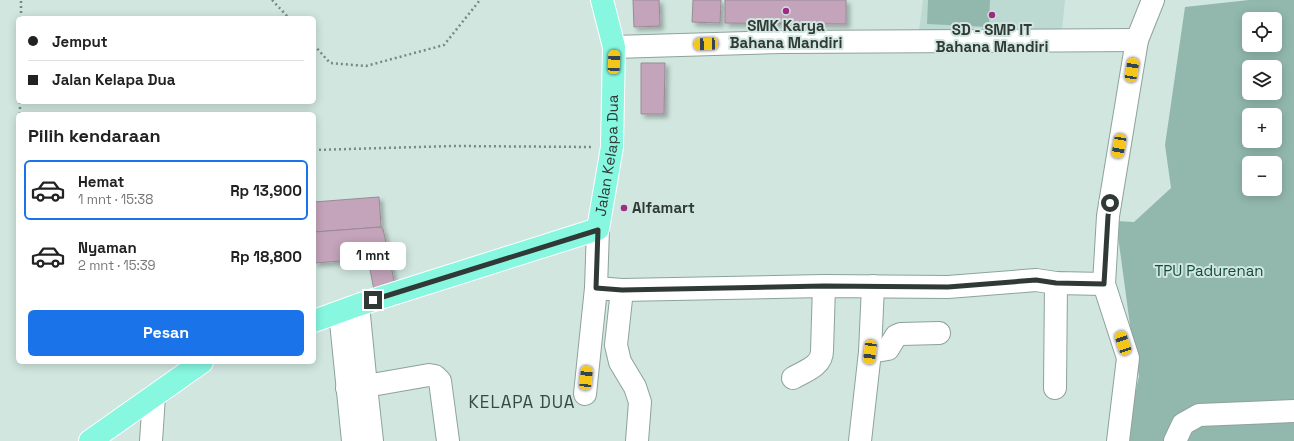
<!DOCTYPE html>
<html lang="id">
<meta charset="utf-8">
<style>
:root{--surface:#fff;--page:#f6f6f6;--text:#222;--muted:#767676;--line:#e0e0e0;--accent:#1a73e8}
body{margin:0;font-family:"Space Grotesk",sans-serif;background:var(--page);color:var(--text);height:100vh;display:flex;flex-direction:column;font-size:15px;white-space:nowrap}
*{box-sizing:border-box;margin:0}
p{font-size:13px;color:var(--muted)}
.icon{flex:none;width:22px;height:22px;fill:none;stroke:currentColor;stroke-width:2;stroke-linecap:round;stroke-linejoin:round}
.map{position:relative;flex:1;overflow:hidden}
.drawer{position:absolute;left:16px;top:112px;width:300px;height:252px;display:flex;flex-direction:column;background:var(--surface);border-radius:6px;box-shadow:0 2px 10px #0003}
.drawer>*{flex:none}
.banner{position:absolute;left:16px;top:16px;width:300px;height:88px;border-radius:6px;box-shadow:0 2px 10px #0003;display:grid;align-content:center;height:88px;padding:0 12px;background:var(--surface)}
.controls{position:absolute;left:1242px;top:12px;display:grid;gap:8px}
.controls a{display:grid;place-items:center;width:40px;height:40px;border-radius:6px;background:var(--surface);box-shadow:0 2px 10px #0003;font-size:20px}
.end{position:absolute;width:18px;height:18px;margin:-9px;border:5px solid #303936;background:#fff;box-shadow:0 0 0 2px #fff}
.from{border-radius:50%}
.bubble{position:absolute;height:28px;border-radius:6px;background:var(--surface);box-shadow:0 2px 10px #0003;font-size:13px;font-weight:800;line-height:28px;text-align:center}
.car{position:absolute;width:12px;height:24px;margin:-12px -6px;border-radius:5px;box-shadow:0 0 3px 1px #0007;background:linear-gradient(#f5c518 24%,#345 0 40%,#f5c518 0 76%,#345 0 86%,#f5c518 0)}
.banner b{display:flex;align-items:center;gap:14px;height:38px;font-size:15px}
.banner b+b{border-top:1px solid var(--line)}
.banner i{width:10px;height:10px;background:var(--text)}
ul{padding:0;list-style:none}
li{display:flex;align-items:center;gap:12px;height:60px;margin:0 8px 6px;padding:0 4px;border:2px solid transparent;border-radius:6px}
li div{flex:1}
li b{display:block;font-size:15px}
li em{font-style:normal;font-weight:800}
li.active{border-color:var(--accent)}
li>.icon{width:36px;height:36px;stroke-width:1.5}
h2{padding:0 12px;font-size:18px;line-height:48px}
.action{display:flex;gap:8px;margin-top:auto;padding:8px 12px}
.action a{flex:1;height:46px;border-radius:6px;background:var(--accent);color:#fff;font-size:16px;font-weight:800;line-height:46px;text-align:center}
.map>svg:first-child{display:block}
.built{fill:#bcdad2}
.green{fill:#92b8ad;fill-rule:evenodd}
.building{fill:#c3a4ba;stroke:#9a8a95;filter:url(#shadow)}
.lines{fill:none;stroke-linecap:round;stroke-linejoin:round}
.minor-casing{stroke:#8da29c;stroke-width:24}
.major-casing{stroke:#fff;stroke-width:24}
.path{stroke:#798883;stroke-width:2.5;stroke-dasharray:2 3;stroke-linecap:butt}
.minor{stroke:#fff;stroke-width:22}
.major{stroke:#87f7e0;stroke-width:22}
.route{stroke:#303936;stroke-width:5}
.poi-dot{fill:#9e2b87;stroke:#d0e6df;stroke-width:1.5}
.labels{text-anchor:middle;stroke-width:4;stroke-linejoin:round;paint-order:stroke}
.poi-label{font-size:15px;font-weight:bold;fill:#303936;stroke:#d0e6df}
.street-label{font-size:15px;fill:#303936;stroke:#d0e6df}
.park-label{font-size:15px;fill:#114b3f;stroke:#d0e6df}
.quarter-label{font-size:17px;letter-spacing:1px;fill:#374944;stroke:#d0e6df}
</style>
<div class="map">
<svg width="1294" height="441" viewBox="0 0 1294 441">
<defs>
<filter id="shadow"><feDropShadow dx="3.5" dy="3.5" stdDeviation="2" flood-color="#0004"/></filter>
</defs>
<rect width="100%" height="100%" fill="#d0e6df"/>
<path class="built" d="M923,0H1065L1062,30L919,31Z"/>
<g class="green">
<path d="M928,0H990L989,27L927,24Z"/>
<path d="M1249,0H1294V441H1125L1139,376L1130,325L1116,221L1134,222L1171,188L1165,145L1185,7ZM1249,19H1275V45H1249ZM1249,67H1275V93H1249ZM1249,115H1275V141H1249ZM1249,163H1275V189H1249Z"/>
</g>
<g class="building">
<path d="M633,0H659L660,26L634,27Z"/>
<path d="M693,0H721L720,23L692,22Z"/>
<path d="M725,0H846V24L725,23Z"/>
<path d="M641,63H665L664,114H641Z"/>
<path d="M379,197L381,227L314,232V202Z"/>
<path d="M381,227L382,229H383L395,285L374,290L368,259L314,263V232Z"/>
</g>
<g class="lines">
<g class="minor-casing">
<g id="minor">
<path d="M614,47L782,42L1137,40"/>
<path d="M596,288L622,290L824,286L948,287L1036,280L1056,283L1104,284"/>
<path d="M622,290L616,345L620,362L635,387L640,402L637,441"/>
<path d="M358,305L366,386L372,441"/>
<path d="M340,312L353,441"/>
<path d="M870,352L888,349L896,336L901,334L939,333"/>
<path d="M793,378C805,371 822,366 822,351L824,286"/>
<path d="M347,388L366,386L429,375L435,376L440,381L448,441"/>
<path d="M1055,388L1056,283"/>
<path d="M585,394L596,288L598,229"/>
<path d="M151,441L154,396"/>
<path d="M860,441L870,352L873,286"/>
<path d="M1118,441L1128,358L1104,284L1108,216L1137,40L1153,0"/>
<path d="M1175,441L1183,424L1199,415L1294,411"/>
</g>
</g>
<g class="major-casing">
<g id="major">
<path id="s1" d="M314,321L358,305L598,229L612,147L614,47L602,0"/>
<path d="M90,441L202,362"/>
</g>
</g>
<g class="path">
<path d="M272,0L289,18"/>
<path d="M21,18V0"/>
<path d="M314,45L330,63L366,66L444,45L480,0"/>
<path d="M20,114V102"/>
<path d="M314,150L454,146L592,147"/>
</g>
<use href="#minor" class="minor"/>
<use href="#major" class="major"/>
</g>
<g class="lines">
<path class="route" d="M373,300L598,230L596,288L622,290L824,286L948,287L1036,280L1056,283L1104,284L1108,216L1110,203"/>
</g>
<g class="poi-dot">
<circle cx="786" cy="11" r="4"/>
<circle cx="992" cy="15" r="4"/>
<circle cx="624" cy="208" r="4"/>
</g>
<g class="labels">
<g class="poi-label">
<text x="786" y="31">SMK Karya<tspan x="786" dy="17">Bahana Mandiri</tspan></text>
<text x="992" y="35">SD - SMP IT<tspan x="992" dy="17">Bahana Mandiri</tspan></text>
<text x="632" y="213" text-anchor="start">Alfamart</text>
</g>
<g class="street-label">
<text dy="5" stroke="none"><textPath href="#s1" startOffset="373">Jalan Kelapa Dua</textPath></text>
</g>
<g class="park-label">
<text x="1209" y="276">TPU Padurenan</text>
</g>
<g class="quarter-label">
<text x="522" y="408">KELAPA DUA</text>
</g>
</g>
</svg>
<div class="controls">
<a><svg class="icon" aria-label="locate" viewBox="0 0 24 24"><circle cx="12" cy="12" r="6"/><path d="M12 2v4M12 18v4M2 12h4M18 12h4"/></svg></a>
<a><svg class="icon" aria-label="layers" viewBox="0 0 24 24"><path d="M12 4l9 5-9 5-9-5zM3 14l9 5 9-5"/></svg></a>
<a>+</a>
<a>−</a>
</div>
<i class="end from" style="left:1110px;top:203px"></i>
<i class="end" style="left:373px;top:300px"></i>
<div class="bubble" style="left:340px;top:242px;width:66px">1 mnt</div>
<i class="car" style="left:706px;top:44px;rotate:268deg"></i>
<i class="car" style="left:614px;top:62px;rotate:2deg"></i>
<i class="car" style="left:1132px;top:70px;rotate:9deg"></i>
<i class="car" style="left:1119px;top:146px;rotate:190deg"></i>
<i class="car" style="left:1123px;top:343px;rotate:342deg"></i>
<i class="car" style="left:870px;top:352px;rotate:187deg"></i>
<i class="car" style="left:586px;top:378px;rotate:6deg"></i>
<div class="banner">
<b><i class="from"></i>Jemput</b>
<b><i></i>Jalan Kelapa Dua</b>
</div>
<section class="drawer">
<h2>Pilih kendaraan</h2>
<ul>
<li class="active"><svg class="icon" aria-label="car" viewBox="0 0 24 24"><path d="M5 17H2v-5l4-1 3-4h7l3 4 3 1v5h-3M9 17h6M6 11h13"/><circle cx="7" cy="17" r="2"/><circle cx="17" cy="17" r="2"/></svg><div><b>Hemat</b><p>1 mnt · 15:38</p></div><em>Rp 13,900</em></li>
<li><svg class="icon" aria-label="car" viewBox="0 0 24 24"><path d="M5 17H2v-5l4-1 3-4h7l3 4 3 1v5h-3M9 17h6M6 11h13"/><circle cx="7" cy="17" r="2"/><circle cx="17" cy="17" r="2"/></svg><div><b>Nyaman</b><p>2 mnt · 15:39</p></div><em>Rp 18,800</em></li>
</ul>
<div class="action"><a>Pesan</a></div>
</section>
</div>
